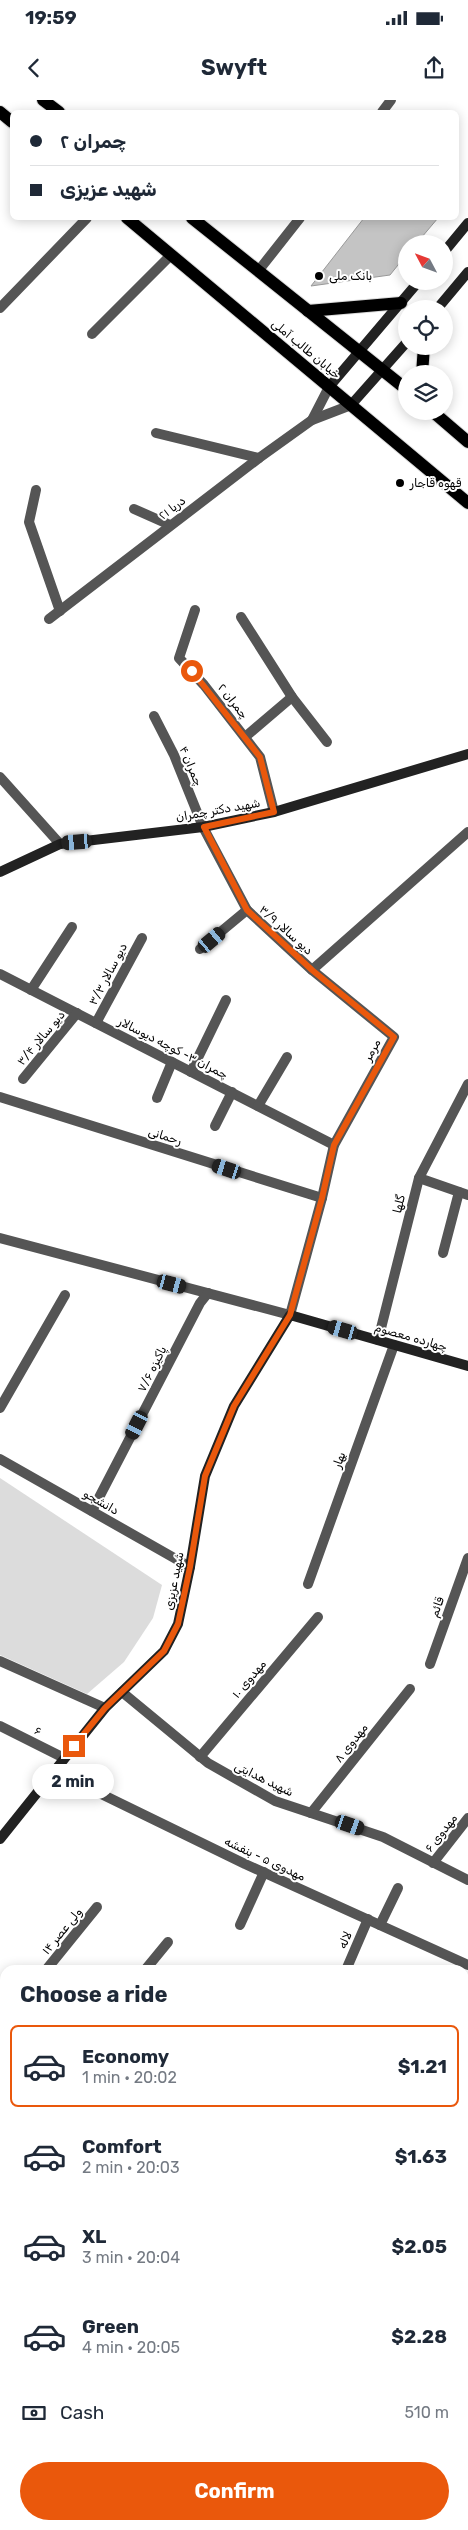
<!DOCTYPE html>
<meta charset="utf-8">
<style>
:root{--surface:#fff;--page:#f6f6f7;--text:#1f2937;--muted:#747a83;--line:#e0e1e3;--accent:#ea580c}
body{margin:0;font-family:Rubik,Vazirmatn,sans-serif;background:var(--page);color:var(--text);height:100vh;display:flex;flex-direction:column;font-size:19px;white-space:nowrap}
*{box-sizing:border-box;margin:0}
p{font-size:16px;color:var(--muted)}
.icon{flex:none;width:28px;height:28px;fill:none;stroke:currentColor;stroke-width:2;stroke-linecap:round;stroke-linejoin:round}
.map{position:relative;flex:1;overflow:hidden}
.details{position:absolute;left:0px;top:1865px;width:469px;height:565px;display:flex;flex-direction:column;background:var(--surface);border-radius:15px 15px 0 0;box-shadow:0 2px 12px #0003}
.details>*{flex:none}
.hud{position:absolute;left:10px;top:10px;width:449px;height:110px;border-radius:8px;box-shadow:0 2px 12px #0003;display:grid;align-content:center;height:110px;padding:0 20px;background:var(--surface)}
.needle{width:32px;rotate:311deg}
.fabs{position:absolute;left:398px;top:135px;display:grid;gap:10px}
.fabs a{display:grid;place-items:center;width:55px;height:55px;border-radius:50%;background:var(--surface);box-shadow:0 2px 12px #0003;font-size:25px}
.end{position:absolute;width:22px;height:22px;margin:-11px;border:6px solid #ea580c;background:#fff;box-shadow:0 0 0 2px #fff}
.from{border-radius:50%}
.bubble{position:absolute;height:35px;border-radius:18px;background:var(--surface);box-shadow:0 2px 12px #0003;font-size:16px;font-weight:700;line-height:35px;text-align:center}
.car{position:absolute;width:15px;height:30px;margin:-15px -8px;border-radius:6px;box-shadow:0 0 4px 1px #0007;background:linear-gradient(#222 24%,#8ab4d8 0 40%,#222 0 76%,#8ab4d8 0 86%,#222 0)}
.hud b{display:flex;align-items:center;gap:18px;height:48px;font-size:19px}
.hud b+b{border-top:1px solid var(--line)}
.hud i{width:12px;height:12px;background:var(--text)}
ul{padding:0;list-style:none}
li{display:flex;align-items:center;gap:15px;height:82px;margin:0 10px 8px;padding:0 10px;border:2px solid transparent;border-radius:8px}
li div{flex:1}
li b{display:block;font-size:19px}
li em{font-style:normal;font-weight:700}
li.on{border-color:var(--accent)}
li>.icon{width:45px;height:45px;stroke-width:1.5}
h2{padding:0 20px;font-size:22px;line-height:60px}
.pay{display:flex;align-items:center;gap:12px;height:55px;padding:0 20px;font-size:19px}
.pay p{margin-inline-start:auto}
.cta{display:flex;gap:10px;margin-top:auto;padding:10px 20px}
.cta a{flex:1;height:58px;border-radius:30px;background:var(--accent);color:#fff;font-size:20px;font-weight:700;line-height:58px;text-align:center}
.status{display:flex;justify-content:space-between;align-items:center;height:35px;padding:0 25px;background:var(--surface);direction:ltr}
.status svg{height:14px;fill:currentColor}
header{display:flex;justify-content:space-between;align-items:center;height:65px;padding:0 20px;background:var(--surface);font-size:22px;font-weight:700}
.map>svg:first-child{display:block}
.green{fill:#dcdcdc}
.building{fill:#c4c4c4;stroke:#999}
.lines{fill:none;stroke-linecap:round;stroke-linejoin:round}
.primary-casing{stroke:#dbdbdb;stroke-width:14}
.street{stroke:#555;stroke-width:10}
.secondary{stroke:#222;stroke-width:10}
.primary{stroke:#000;stroke-width:12}
.route{stroke:#ea580c;stroke-width:6}
.poi-dot{fill:#000;stroke:#fff;stroke-width:2}
.labels{text-anchor:middle;stroke-width:4;stroke-linejoin:round;paint-order:stroke}
.poi-label{font-size:12px;fill:#000;stroke:#fff;text-anchor:start}
.street-label{font-size:12px;fill:#000;stroke:#fff}
</style>
<div class="status"><b>19:59</b><svg viewBox="0 0 49 12"><path d="M0 12V9h3v3zM5 12V6h3v6zM10 12V3h3v9zM15 12V0h3v12zM26 1h20v11H26zM47 4h2v5h-2z"/></svg></div>
<header><svg class="icon" aria-label="back" viewBox="0 0 24 24"><path d="M15 5l-7 7 7 7"/></svg>Swyft<svg class="icon" aria-label="share" viewBox="0 0 24 24"><path d="M12 15V3M7 8l5-5 5 5M5 13v7h14v-7"/></svg></header>
<div class="map">
<svg width="468" height="2430" viewBox="0 0 468 2430">
<rect width="100%" height="100%" fill="#fff"/>
<path class="green" d="M0,1378L162,1485L153,1518L124,1562L87,1594L0,1555Z"/>
<path class="building" d="M364,118H438L416,144H406V155L390,175L311,186Z"/>
<g class="lines">
<g class="primary-casing">
<g id="primary">
<path d="M43,0L59,12"/>
<path d="M0,12L12,22"/>
<path d="M127,118L468,403"/>
<path d="M192,118L406,289"/>
<path d="M308,211L401,203"/>
<path d="M422,274L424,246"/>
<path d="M432,311L468,342"/>
</g>
</g>
<g class="street">
<path d="M382,12L391,0"/>
<path d="M259,170L300,118"/>
<path d="M0,208L87,118"/>
<path d="M92,234L171,155"/>
<path d="M312,320L329,287"/>
<path d="M156,333L259,358"/>
<path d="M36,390L29,422L60,511"/>
<path d="M134,409L170,425"/>
<path d="M195,510L179,558L204,585L260,657L274,712"/>
<path d="M241,517L292,597L327,642"/>
<path d="M49,519L259,358L312,320L351,305"/>
<path d="M154,616L174,655L203,727L247,810L312,870"/>
<path d="M245,637L292,597"/>
<path d="M0,677L60,744"/>
<path d="M200,849L247,810"/>
<path d="M0,874L334,1045"/>
<path d="M31,890L72,827"/>
<path d="M96,923L142,838"/>
<path d="M191,972L226,900"/>
<path d="M23,979L77,913"/>
<path d="M0,997L322,1098"/>
<path d="M157,998L172,962"/>
<path d="M258,1006L287,957"/>
<path d="M215,1026L232,992"/>
<path d="M419,1078L468,1095"/>
<path d="M0,1138L290,1215L322,1098L334,1045L394,937L312,870L468,732"/>
<path d="M443,1153L459,1092"/>
<path d="M378,1240L419,1078L468,984"/>
<path d="M0,1308L65,1195"/>
<path d="M0,1359L190,1467"/>
<path d="M92,1411L200,1203L208,1193"/>
<path d="M308,1484L394,1245"/>
<path d="M0,1561L105,1608"/>
<path d="M430,1564L468,1458"/>
<path d="M122,1592L208,1663L275,1701L383,1737L468,1780"/>
<path d="M0,1626L64,1658"/>
<path d="M200,1657L318,1517"/>
<path d="M54,1671L245,1764L468,1865"/>
<path d="M311,1713L410,1589"/>
<path d="M433,1763L468,1718"/>
<path d="M240,1825L264,1772"/>
<path d="M380,1825L398,1788"/>
<path d="M46,1870L97,1807"/>
<path d="M145,1870L168,1842"/>
<path d="M346,1870L368,1819"/>
<path d="M0,1928L5,1922"/>
<path d="M0,1957L5,1962"/>
<path d="M0,2095L5,2089"/>
<path d="M0,2138L5,2142"/>
<path d="M0,2221L5,2216"/>
<path d="M464,2253L468,2247"/>
<path d="M464,2342L468,2345"/>
<path d="M0,2391L5,2386"/>
<path d="M213,2425L219,2430"/>
<path d="M335,2430L338,2425"/>
</g>
<g class="secondary">
<path d="M444,152L468,123"/>
<path d="M437,209L468,172"/>
<path d="M329,287L419,181"/>
<path d="M351,305L406,243"/>
<path d="M0,772L60,744L203,727L274,712L468,654"/>
<path d="M0,1739L105,1608L164,1551L178,1524L190,1467L205,1376L234,1306L290,1215L468,1266"/>
</g>
<use href="#primary" class="primary"/>
</g>
<g class="lines">
<path class="route" d="M74,1646L105,1608L164,1551L178,1524L190,1467L205,1376L234,1306L290,1215L322,1098L334,1045L394,937L312,870L247,810L204,727L274,712L260,657L192,571"/>
</g>
<g class="poi-dot">
<circle cx="319" cy="176" r="5"/>
<circle cx="400" cy="383" r="5"/>
</g>
<g class="labels">
<g class="poi-label">
<text x="329" y="180">بانک ملی</text>
<text x="410" y="387">قهوه قاجار</text>
</g>
<g class="street-label">
<text transform="translate(306 249) rotate(40)" y="4">خیابان طالب آملی</text>
<text transform="translate(172 408) rotate(-37)" y="4">دریا ۲۱</text>
<text transform="translate(233 601) rotate(52)" y="4">چمران ۲</text>
<text transform="translate(191 666) rotate(67)" y="4">چمران ۴</text>
<text transform="translate(218 710) rotate(-10)" y="4">شهید دکتر چمران</text>
<text transform="translate(286 830) rotate(42)" y="4">دیو سالار ۳/۹</text>
<text transform="translate(108 874) rotate(-62)" y="4">دیو سالار ۳/۳</text>
<text transform="translate(41 938) rotate(-50)" y="4">دیو سالار ۳/۴</text>
<text transform="translate(173 948) rotate(27)" y="4">چمران ۳- كوچه ديوسالار</text>
<text transform="translate(372 950) rotate(-61)" y="4">مرمر</text>
<text transform="translate(165 1036) rotate(17)" y="4">رحمانی</text>
<text transform="translate(399 1104) rotate(-76)" y="4">گلها</text>
<text transform="translate(411 1237) rotate(16)" y="4">چهارده معصوم</text>
<text transform="translate(152 1269) rotate(-63)" y="4">پاکیزه ۷/۶</text>
<text transform="translate(339 1360) rotate(-70)" y="4">بهار</text>
<text transform="translate(101 1402) rotate(30)" y="4">دانشجو</text>
<text transform="translate(174 1481) rotate(-79)" y="4">شهید عزیزی</text>
<text transform="translate(437 1507) rotate(-70)" y="4">قائم</text>
<text transform="translate(249 1579) rotate(-50)" y="4">مهدوی ۱۰</text>
<text transform="translate(38 1631) rotate(27)" y="4">۶</text>
<text transform="translate(351 1643) rotate(-52)" y="4">مهدوی ۸</text>
<text transform="translate(264 1679) rotate(26)" y="4">شهید هدایتی</text>
<text transform="translate(441 1733) rotate(-52)" y="4">مهدوی ۶</text>
<text transform="translate(265 1759) rotate(25)" y="4">مهدوی ۵ - بنفشه</text>
<text transform="translate(62 1831) rotate(-51)" y="4">ولی عصر ۱۴</text>
<text transform="translate(345 1840) rotate(-67)" y="4">لاله</text>
</g>
</g>
</svg>
<div class="fabs">
<a><svg class="needle" viewBox="-14 -14 28 28"><path d="M0-13l5 13h-10z" fill="#e53935"/><path d="M0 13l5-13h-10z" fill="#747a83"/></svg></a>
<a><svg class="icon" aria-label="locate" viewBox="0 0 24 24"><circle cx="12" cy="12" r="6"/><path d="M12 2v4M12 18v4M2 12h4M18 12h4"/></svg></a>
<a><svg class="icon" aria-label="layers" viewBox="0 0 24 24"><path d="M12 4l9 5-9 5-9-5zM3 14l9 5 9-5"/></svg></a>
</div>
<i class="end from" style="left:192px;top:571px"></i>
<i class="end" style="left:74px;top:1646px"></i>
<div class="bubble" style="left:32px;top:1664px;width:82px">2 min</div>
<i class="car" style="left:77px;top:742px;rotate:265deg"></i>
<i class="car" style="left:212px;top:840px;rotate:50deg"></i>
<i class="car" style="left:227px;top:1069px;rotate:288deg"></i>
<i class="car" style="left:172px;top:1184px;rotate:105deg"></i>
<i class="car" style="left:343px;top:1230px;rotate:286deg"></i>
<i class="car" style="left:137px;top:1325px;rotate:207deg"></i>
<i class="car" style="left:350px;top:1725px;rotate:109deg"></i>
<div class="hud">
<b><i class="from"></i>چمران ۲</b>
<b><i></i>شهید عزیزی</b>
</div>
<section class="details">
<h2>Choose a ride</h2>
<ul>
<li class="on"><svg class="icon" aria-label="car" viewBox="0 0 24 24"><path d="M5 17H2v-5l4-1 3-4h7l3 4 3 1v5h-3M9 17h6M6 11h13"/><circle cx="7" cy="17" r="2"/><circle cx="17" cy="17" r="2"/></svg><div><b>Economy</b><p>1 min · 20:02</p></div><em>$1.21</em></li>
<li><svg class="icon" aria-label="car" viewBox="0 0 24 24"><path d="M5 17H2v-5l4-1 3-4h7l3 4 3 1v5h-3M9 17h6M6 11h13"/><circle cx="7" cy="17" r="2"/><circle cx="17" cy="17" r="2"/></svg><div><b>Comfort</b><p>2 min · 20:03</p></div><em>$1.63</em></li>
<li><svg class="icon" aria-label="car" viewBox="0 0 24 24"><path d="M5 17H2v-5l4-1 3-4h7l3 4 3 1v5h-3M9 17h6M6 11h13"/><circle cx="7" cy="17" r="2"/><circle cx="17" cy="17" r="2"/></svg><div><b>XL</b><p>3 min · 20:04</p></div><em>$2.05</em></li>
<li><svg class="icon" aria-label="car" viewBox="0 0 24 24"><path d="M5 17H2v-5l4-1 3-4h7l3 4 3 1v5h-3M9 17h6M6 11h13"/><circle cx="7" cy="17" r="2"/><circle cx="17" cy="17" r="2"/></svg><div><b>Green</b><p>4 min · 20:05</p></div><em>$2.28</em></li>
</ul>
<div class="pay"><svg class="icon" aria-label="cash" viewBox="0 0 24 24"><path d="M3 7h18v10H3z"/><circle cx="12" cy="12" r="2"/></svg>Cash<p>510 m</p></div>
<div class="cta"><a>Confirm</a></div>
</section>
</div>
